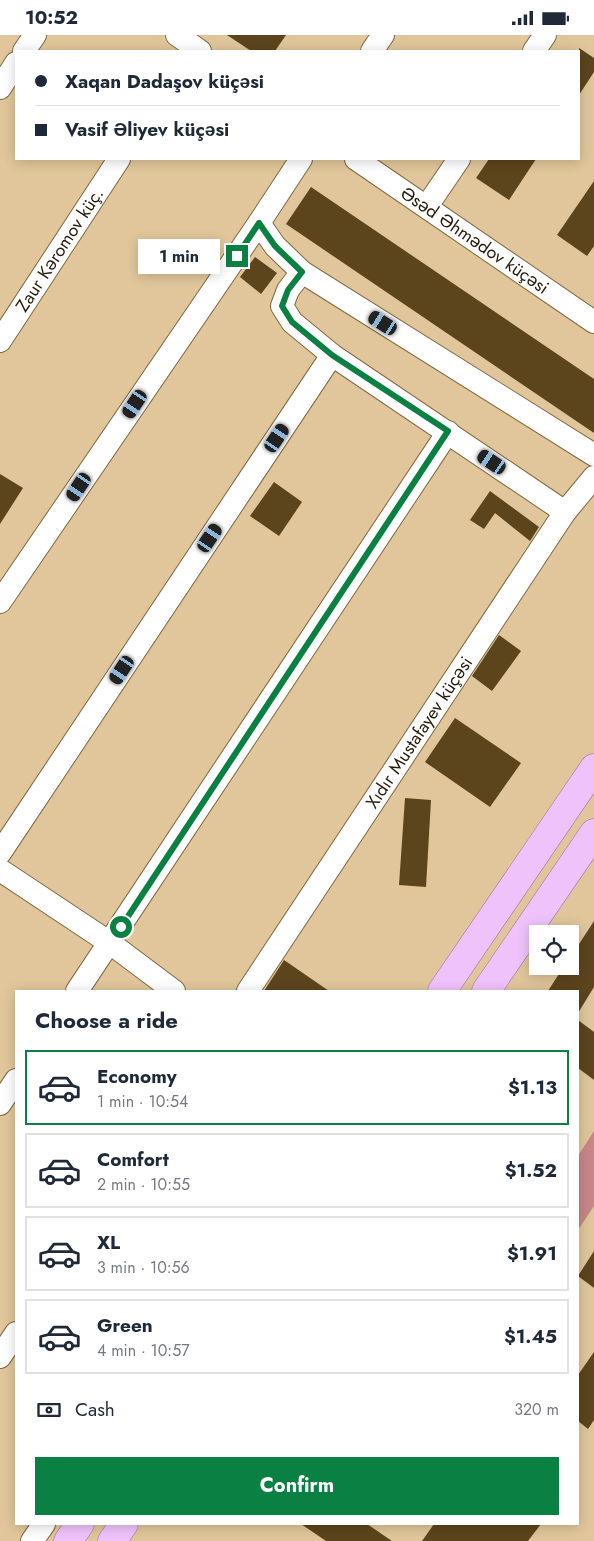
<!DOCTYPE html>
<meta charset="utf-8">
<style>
:root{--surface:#fff;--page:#f2f2f3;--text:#1f2937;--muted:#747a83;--line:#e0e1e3;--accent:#0b8043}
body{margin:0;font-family:Jost,sans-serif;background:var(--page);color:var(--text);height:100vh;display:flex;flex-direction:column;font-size:19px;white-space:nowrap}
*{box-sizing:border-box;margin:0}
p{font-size:16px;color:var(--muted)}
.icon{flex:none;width:28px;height:28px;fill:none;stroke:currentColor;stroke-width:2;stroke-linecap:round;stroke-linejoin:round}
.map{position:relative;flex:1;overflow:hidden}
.side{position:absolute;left:15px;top:955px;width:564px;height:535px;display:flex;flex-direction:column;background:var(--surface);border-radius:0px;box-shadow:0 2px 12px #0003}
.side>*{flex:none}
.hud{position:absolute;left:15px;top:15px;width:565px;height:110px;border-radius:0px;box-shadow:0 2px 12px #0003;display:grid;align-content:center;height:110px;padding:0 20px;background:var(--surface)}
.tools{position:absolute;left:529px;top:890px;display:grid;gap:10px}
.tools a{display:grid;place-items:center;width:50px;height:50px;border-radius:0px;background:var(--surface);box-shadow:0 2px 12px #0003;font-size:25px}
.end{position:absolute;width:22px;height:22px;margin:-11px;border:6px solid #0b8043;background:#fff;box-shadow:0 0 0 2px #fff}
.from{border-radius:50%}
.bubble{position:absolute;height:35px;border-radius:0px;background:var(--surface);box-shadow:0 2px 12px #0003;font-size:16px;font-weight:700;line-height:35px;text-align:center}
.car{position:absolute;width:15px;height:30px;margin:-15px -8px;border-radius:6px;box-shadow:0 0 4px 1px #0007;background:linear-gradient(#222 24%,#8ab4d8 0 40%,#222 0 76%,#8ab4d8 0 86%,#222 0)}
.hud b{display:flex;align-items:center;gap:18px;height:48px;font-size:19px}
.hud b+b{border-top:1px solid var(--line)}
.hud i{width:12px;height:12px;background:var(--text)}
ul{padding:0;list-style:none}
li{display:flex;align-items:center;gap:15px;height:75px;margin:0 10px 8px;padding:0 10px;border:2px solid var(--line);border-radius:0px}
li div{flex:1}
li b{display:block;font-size:19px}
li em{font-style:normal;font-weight:700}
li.current{border-color:var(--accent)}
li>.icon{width:45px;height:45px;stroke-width:1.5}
h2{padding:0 20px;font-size:22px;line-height:60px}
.pay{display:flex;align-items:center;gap:12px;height:55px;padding:0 20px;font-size:19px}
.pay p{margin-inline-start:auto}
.action{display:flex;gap:10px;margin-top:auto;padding:10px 20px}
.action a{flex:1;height:58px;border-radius:0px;background:var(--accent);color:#fff;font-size:20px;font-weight:700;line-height:58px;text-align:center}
.status{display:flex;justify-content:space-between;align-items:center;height:35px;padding:0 25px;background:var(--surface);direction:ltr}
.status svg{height:14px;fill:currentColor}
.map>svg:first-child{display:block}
.green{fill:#c78786}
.building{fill:#5c451c}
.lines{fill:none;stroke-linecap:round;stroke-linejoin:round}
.minor-casing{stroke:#816941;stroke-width:24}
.major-casing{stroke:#a26ea5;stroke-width:29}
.minor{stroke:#fff;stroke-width:22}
.major{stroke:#efc2fb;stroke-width:28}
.route{stroke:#0b8043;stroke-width:6}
.labels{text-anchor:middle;stroke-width:5;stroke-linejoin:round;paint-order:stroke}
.street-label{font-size:18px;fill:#271d0c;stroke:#eed3a7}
</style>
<div class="status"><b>10:52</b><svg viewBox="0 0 49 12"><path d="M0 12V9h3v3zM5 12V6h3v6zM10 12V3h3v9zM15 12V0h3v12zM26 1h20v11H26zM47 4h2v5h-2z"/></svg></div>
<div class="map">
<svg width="594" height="1506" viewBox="0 0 594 1506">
<rect width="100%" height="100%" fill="#e0c69a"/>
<path class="green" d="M594,1096V1171L578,1195V1121Z"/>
<g class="building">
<path d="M227,0H286L275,16H251Z"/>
<path d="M579,13L594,23V37L579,60Z"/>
<path d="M489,124H536L509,165L476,143Z"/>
<path d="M594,146V211L587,221L557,200Z"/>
<path d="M311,152L594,344V398L286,189Z"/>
<path d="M255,222L277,238L261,259L240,242Z"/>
<path d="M0,439L23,453L0,489Z"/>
<path d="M274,447L302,467L279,501L250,481Z"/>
<path d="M490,456L539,492L530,506L495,478L484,494L470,485Z"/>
<path d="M499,600L521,616L492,656L472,641Z"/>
<path d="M455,683L521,728L490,772L425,727Z"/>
<path d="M405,763L431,765L426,852L399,850Z"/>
<path d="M594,886V952L578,978V956H548L564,931H570V923Z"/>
<path d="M284,925L329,956H264Z"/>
<path d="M578,985L594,997V1045L578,1033Z"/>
<path d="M594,1216V1253L578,1241Z"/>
<path d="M594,1317V1385L588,1394L578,1386V1340Z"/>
<path d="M301,1489H367L392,1506H326Z"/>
<path d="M434,1489H541L528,1506H422Z"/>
</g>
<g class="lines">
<g class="minor-casing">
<g id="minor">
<path d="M177,0L200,16"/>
<path d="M24,16L35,0"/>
<path d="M372,16L383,0"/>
<path d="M534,16L545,0"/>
<path d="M0,53L16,28"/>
<path id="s1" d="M356,124L594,287"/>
<path d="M427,171L459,124"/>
<path d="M259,188L275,211L302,237L288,255L282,271L292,287L332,320L565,477"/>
<path d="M302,237L594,420"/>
<path id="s2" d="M0,306L119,124"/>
<path d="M0,567L259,188L301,124"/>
<path d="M0,818L332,320"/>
<path d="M0,835L110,908L174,956"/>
<path d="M77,956L448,397"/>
<path id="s3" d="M248,956L565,477L594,442"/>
<path d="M0,1069L16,1045"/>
<path d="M0,1322L16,1298"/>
<path d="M32,1506L44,1489"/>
</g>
</g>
<g class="major-casing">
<g id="major">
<path d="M442,956L594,733"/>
<path d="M486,956L594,798"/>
<path d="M68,1506L80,1489"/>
<path d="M112,1506L124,1489"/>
</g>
</g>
<use href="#minor" class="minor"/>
<use href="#major" class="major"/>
</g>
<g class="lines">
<path class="route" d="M121,892L448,396L332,320L292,287L282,271L288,255L302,237L275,211L259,188L237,221"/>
</g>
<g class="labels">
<g class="street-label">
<text dy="6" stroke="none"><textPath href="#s1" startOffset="144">Əsəd Əhmədov küçəsi</textPath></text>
<text dy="6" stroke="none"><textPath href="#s2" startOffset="109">Zaur Kəromov küç.</textPath></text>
<text dy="6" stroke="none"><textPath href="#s3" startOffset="310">Xıdır Mustafayev küçəsi</textPath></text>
</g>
</g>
</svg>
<div class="tools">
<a><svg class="icon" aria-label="locate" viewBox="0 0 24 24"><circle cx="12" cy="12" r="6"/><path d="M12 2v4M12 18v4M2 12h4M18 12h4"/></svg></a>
</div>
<i class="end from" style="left:121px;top:892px"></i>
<i class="end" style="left:237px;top:221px"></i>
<div class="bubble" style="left:138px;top:204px;width:82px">1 min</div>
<i class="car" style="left:383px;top:288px;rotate:302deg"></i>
<i class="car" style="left:135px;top:369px;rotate:214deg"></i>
<i class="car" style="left:277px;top:403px;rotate:34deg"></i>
<i class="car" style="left:492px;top:427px;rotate:304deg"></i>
<i class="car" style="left:79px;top:452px;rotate:214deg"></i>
<i class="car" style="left:210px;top:503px;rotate:34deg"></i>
<i class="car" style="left:122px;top:635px;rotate:214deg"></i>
<div class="hud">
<b><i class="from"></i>Xaqan Dadaşov küçəsi</b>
<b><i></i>Vasif Əliyev küçəsi</b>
</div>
<section class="side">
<h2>Choose a ride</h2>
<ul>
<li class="current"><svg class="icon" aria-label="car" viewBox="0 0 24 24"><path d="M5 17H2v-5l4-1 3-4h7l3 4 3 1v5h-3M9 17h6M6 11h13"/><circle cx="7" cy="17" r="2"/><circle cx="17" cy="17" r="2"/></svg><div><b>Economy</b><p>1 min · 10:54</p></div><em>$1.13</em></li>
<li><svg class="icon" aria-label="car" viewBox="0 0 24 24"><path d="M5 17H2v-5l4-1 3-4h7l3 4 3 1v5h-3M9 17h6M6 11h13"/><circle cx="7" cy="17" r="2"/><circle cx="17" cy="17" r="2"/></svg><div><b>Comfort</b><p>2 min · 10:55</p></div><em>$1.52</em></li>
<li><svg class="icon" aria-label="car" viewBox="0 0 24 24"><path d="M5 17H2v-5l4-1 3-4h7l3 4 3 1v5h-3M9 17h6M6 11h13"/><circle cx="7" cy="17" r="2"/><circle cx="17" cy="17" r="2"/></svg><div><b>XL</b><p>3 min · 10:56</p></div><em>$1.91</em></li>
<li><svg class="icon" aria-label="car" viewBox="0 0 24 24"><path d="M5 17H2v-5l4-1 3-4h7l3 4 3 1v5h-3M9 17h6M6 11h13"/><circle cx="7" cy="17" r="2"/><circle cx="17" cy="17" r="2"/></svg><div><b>Green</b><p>4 min · 10:57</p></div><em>$1.45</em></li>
</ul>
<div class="pay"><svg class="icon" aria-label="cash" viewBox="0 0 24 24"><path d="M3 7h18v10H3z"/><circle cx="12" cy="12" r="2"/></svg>Cash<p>320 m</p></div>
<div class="action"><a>Confirm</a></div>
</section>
</div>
